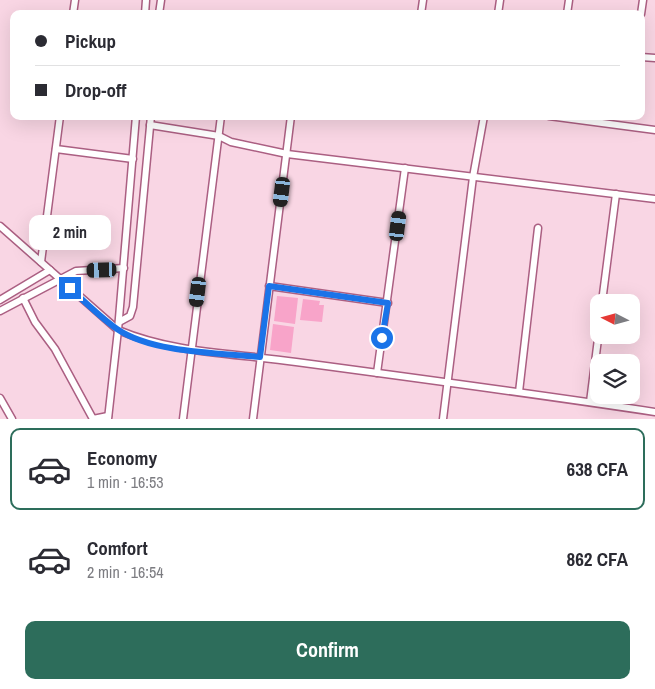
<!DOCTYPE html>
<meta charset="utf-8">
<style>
:root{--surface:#fff;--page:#f2f2f3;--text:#2b2b33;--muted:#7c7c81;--line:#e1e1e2;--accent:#2d6d5b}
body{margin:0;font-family:"Archivo Narrow",sans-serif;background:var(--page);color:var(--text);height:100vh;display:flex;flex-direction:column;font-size:19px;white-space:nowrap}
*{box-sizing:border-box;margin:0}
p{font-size:16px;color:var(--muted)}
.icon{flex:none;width:28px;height:28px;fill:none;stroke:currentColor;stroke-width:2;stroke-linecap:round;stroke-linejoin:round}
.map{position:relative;height:419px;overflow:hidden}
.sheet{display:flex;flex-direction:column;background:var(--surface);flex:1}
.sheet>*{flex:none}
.top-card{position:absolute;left:10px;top:10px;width:635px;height:110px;border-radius:10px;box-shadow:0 5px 20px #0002;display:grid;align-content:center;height:110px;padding:0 25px;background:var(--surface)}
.needle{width:32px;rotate:276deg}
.tools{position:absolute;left:590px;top:294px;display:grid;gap:10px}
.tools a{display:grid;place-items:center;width:50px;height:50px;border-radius:10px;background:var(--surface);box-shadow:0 5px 20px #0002;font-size:25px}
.end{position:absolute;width:22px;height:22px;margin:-11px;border:6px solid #1a73e8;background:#fff;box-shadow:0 0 0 2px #fff}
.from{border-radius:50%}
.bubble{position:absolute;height:35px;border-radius:10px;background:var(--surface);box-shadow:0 5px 20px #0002;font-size:16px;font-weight:700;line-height:35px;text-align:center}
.car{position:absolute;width:15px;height:30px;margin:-15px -8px;border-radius:6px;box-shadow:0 0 4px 1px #0007;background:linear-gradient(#222 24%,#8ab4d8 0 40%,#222 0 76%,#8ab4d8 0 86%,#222 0)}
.top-card b{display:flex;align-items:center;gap:18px;height:48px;font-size:19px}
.top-card b+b{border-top:1px solid var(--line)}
.top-card i{width:12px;height:12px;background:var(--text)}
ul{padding:9px 0 0;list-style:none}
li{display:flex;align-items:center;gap:15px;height:82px;margin:0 10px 8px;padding:0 15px;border:2px solid transparent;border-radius:10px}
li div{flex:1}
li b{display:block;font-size:19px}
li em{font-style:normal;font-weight:700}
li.active{border-color:var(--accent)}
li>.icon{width:45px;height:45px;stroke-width:1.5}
.button{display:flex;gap:10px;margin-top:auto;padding:10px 25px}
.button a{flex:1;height:58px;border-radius:10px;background:var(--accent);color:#fff;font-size:20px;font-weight:700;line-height:58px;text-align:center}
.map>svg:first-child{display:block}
.green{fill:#f8a4c9}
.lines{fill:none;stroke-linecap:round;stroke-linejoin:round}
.minor-casing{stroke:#ab5f82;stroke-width:9}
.minor{stroke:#fff;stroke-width:6}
.route{stroke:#1a73e8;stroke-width:6}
</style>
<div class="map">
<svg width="655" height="419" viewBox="0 0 655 419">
<rect width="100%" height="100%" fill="#f9d6e4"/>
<g class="green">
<path d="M277,296L298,298L295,324L274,321Z"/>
<path d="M303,299L320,301L319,305H324L322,322L300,320Z"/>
<path d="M273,324L294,327L291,353L270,350Z"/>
</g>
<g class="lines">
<g class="minor-casing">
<g id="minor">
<path d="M73,14L75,0"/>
<path d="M145,14L146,0"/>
<path d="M159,14L161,0"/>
<path d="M421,14L423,0"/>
<path d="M498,14L500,0"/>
<path d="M567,14L569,0"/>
<path d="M641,14L643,0"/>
<path d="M641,57L655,58"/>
<path d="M549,116L655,130"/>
<path d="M150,125L219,136L231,142L287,154L655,199"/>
<path d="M56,149L133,159"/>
<path d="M0,226L118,330C175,354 236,353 296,362C416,378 535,394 655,412"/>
<path d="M41,262L60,116"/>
<path d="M269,286L388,303"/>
<path d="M23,298L35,322L55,349L93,419L108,416"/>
<path d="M0,300L50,270"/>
<path d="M602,302L616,194"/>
<path d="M0,311L76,271L124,268"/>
<path d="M119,322L130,316L133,307L151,116"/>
<path d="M377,373L405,168"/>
<path d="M519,392L538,228"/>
<path d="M0,398L12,419"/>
<path d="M590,402L599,331"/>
<path d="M108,419L118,330L136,116"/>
<path d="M183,419L221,116"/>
<path d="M253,419L291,116"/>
<path d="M443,419L473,177L484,116"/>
</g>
</g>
<use href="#minor" class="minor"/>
</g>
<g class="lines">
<path class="route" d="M70,288C85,302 100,317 117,329C152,353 219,353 260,357L269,286L388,303L382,338"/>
</g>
</svg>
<div class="tools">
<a><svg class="needle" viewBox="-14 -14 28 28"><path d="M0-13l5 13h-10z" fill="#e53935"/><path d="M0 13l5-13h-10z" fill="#7c7c81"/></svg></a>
<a><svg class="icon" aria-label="layers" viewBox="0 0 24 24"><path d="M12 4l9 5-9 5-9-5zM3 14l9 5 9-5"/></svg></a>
</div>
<i class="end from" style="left:382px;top:338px"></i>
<i class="end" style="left:70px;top:288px"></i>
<div class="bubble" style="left:29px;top:215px;width:82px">2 min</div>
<i class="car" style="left:282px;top:192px;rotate:187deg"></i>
<i class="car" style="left:398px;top:226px;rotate:7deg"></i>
<i class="car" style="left:102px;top:270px;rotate:268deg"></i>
<i class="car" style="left:198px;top:292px;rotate:187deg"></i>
<div class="top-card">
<b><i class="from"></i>Pickup</b>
<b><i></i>Drop-off</b>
</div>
</div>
<section class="sheet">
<ul>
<li class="active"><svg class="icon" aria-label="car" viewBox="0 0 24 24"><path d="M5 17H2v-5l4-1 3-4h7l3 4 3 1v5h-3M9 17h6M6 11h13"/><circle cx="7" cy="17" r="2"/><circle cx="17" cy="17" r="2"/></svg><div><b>Economy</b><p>1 min · 16:53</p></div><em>638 CFA</em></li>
<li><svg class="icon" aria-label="car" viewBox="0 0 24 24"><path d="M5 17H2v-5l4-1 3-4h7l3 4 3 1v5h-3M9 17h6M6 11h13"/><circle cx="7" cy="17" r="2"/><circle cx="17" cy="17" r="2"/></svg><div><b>Comfort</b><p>2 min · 16:54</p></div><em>862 CFA</em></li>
</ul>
<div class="button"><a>Confirm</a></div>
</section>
